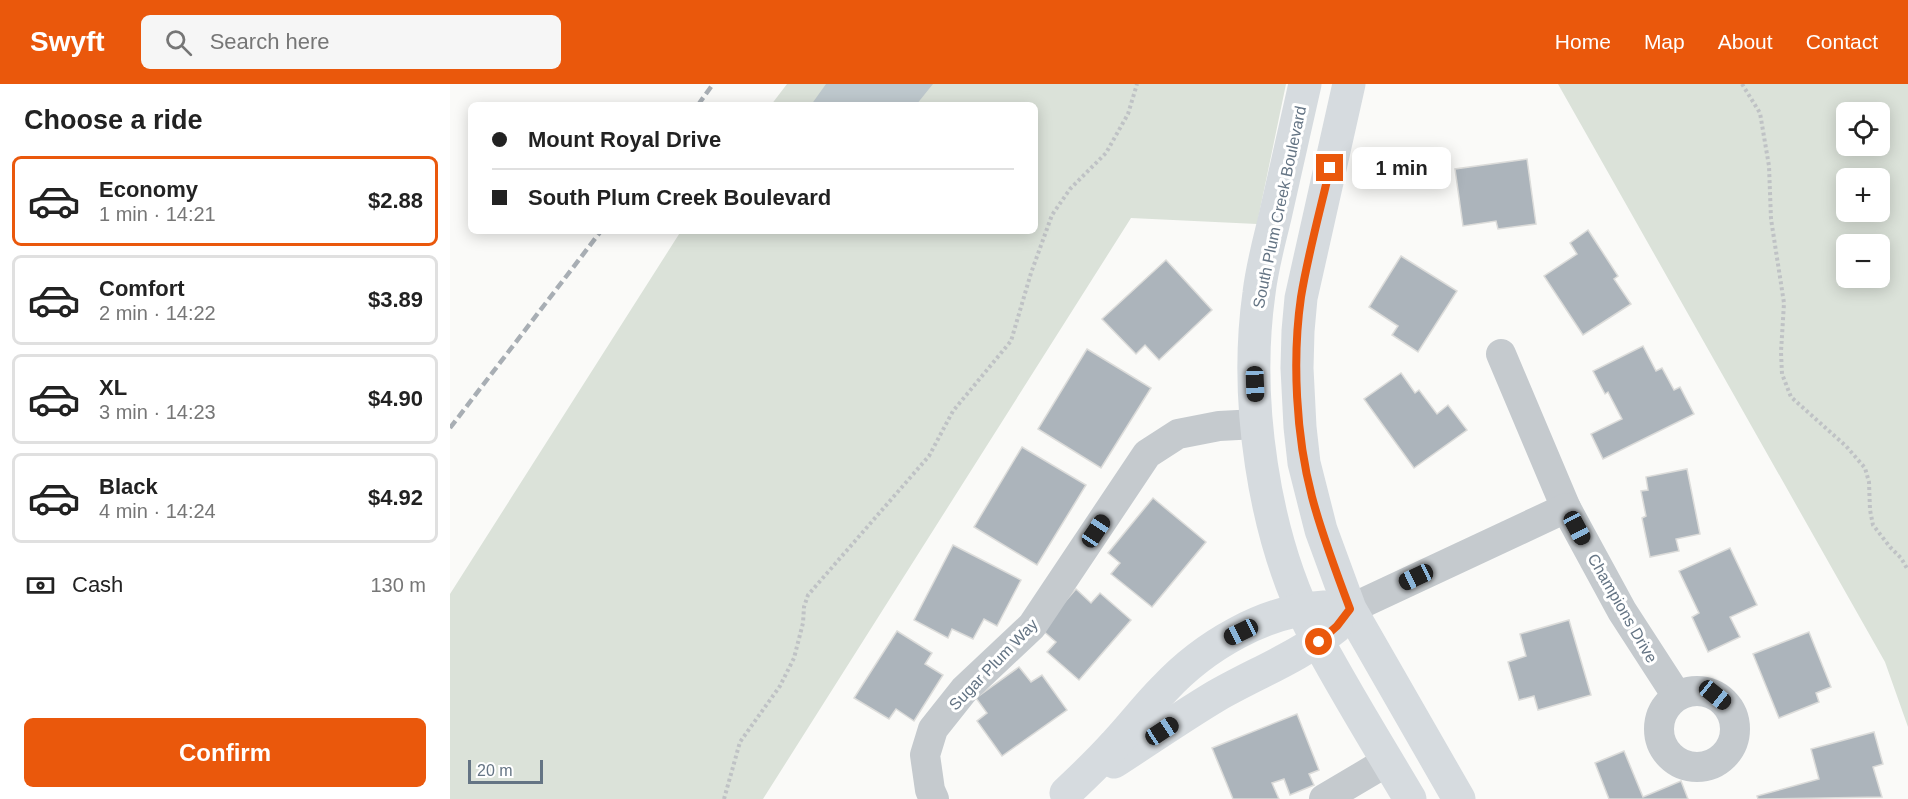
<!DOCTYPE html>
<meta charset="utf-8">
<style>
:root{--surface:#fff;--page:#f6f6f6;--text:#222;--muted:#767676;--line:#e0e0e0;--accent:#ea580c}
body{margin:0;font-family:Helvetica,sans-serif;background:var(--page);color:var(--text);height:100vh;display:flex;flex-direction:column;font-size:22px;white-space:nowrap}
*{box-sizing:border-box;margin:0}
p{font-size:20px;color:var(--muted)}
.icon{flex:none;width:33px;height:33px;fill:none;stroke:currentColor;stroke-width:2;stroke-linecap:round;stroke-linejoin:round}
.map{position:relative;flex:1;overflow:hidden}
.panel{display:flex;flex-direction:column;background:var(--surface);width:450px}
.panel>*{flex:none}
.banner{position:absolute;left:18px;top:18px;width:570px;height:132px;border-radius:9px;box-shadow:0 3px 15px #0003;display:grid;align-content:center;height:132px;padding:0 24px;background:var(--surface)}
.tools{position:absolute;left:1386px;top:18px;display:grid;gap:12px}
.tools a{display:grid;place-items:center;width:54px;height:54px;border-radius:9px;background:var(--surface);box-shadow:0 3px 15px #0003;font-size:30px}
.scale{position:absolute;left:18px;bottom:15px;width:75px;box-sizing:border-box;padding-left:6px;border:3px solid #647484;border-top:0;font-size:16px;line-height:21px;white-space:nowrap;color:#647484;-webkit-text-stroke:4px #fff;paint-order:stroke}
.end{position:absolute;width:27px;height:27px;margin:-14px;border:8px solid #ea580c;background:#fff;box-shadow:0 0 0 3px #fff}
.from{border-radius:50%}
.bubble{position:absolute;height:42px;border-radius:9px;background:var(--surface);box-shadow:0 3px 15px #0003;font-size:20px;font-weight:700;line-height:42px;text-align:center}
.car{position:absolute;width:18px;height:36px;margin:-18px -9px;border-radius:8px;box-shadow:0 0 4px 2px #0007;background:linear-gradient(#222 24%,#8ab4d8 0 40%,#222 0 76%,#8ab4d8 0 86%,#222 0)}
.banner b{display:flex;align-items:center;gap:21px;height:57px;font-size:22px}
.banner b+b{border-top:2px solid var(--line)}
.banner i{width:15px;height:15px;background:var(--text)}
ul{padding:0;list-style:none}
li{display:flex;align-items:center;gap:18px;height:90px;margin:0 12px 9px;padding:0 12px;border:3px solid var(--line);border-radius:9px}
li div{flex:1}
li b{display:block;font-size:22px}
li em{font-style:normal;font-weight:700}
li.selected{border-color:var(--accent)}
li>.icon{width:54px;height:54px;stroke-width:1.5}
h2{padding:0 24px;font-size:27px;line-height:72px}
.pay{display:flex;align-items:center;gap:15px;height:66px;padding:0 24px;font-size:22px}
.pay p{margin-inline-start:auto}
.button{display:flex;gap:12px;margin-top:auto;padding:12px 24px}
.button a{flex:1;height:69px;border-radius:9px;background:var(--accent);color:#fff;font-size:24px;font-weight:700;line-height:69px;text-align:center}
header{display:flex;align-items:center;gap:36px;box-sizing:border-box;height:84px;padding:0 30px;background:var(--accent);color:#fff}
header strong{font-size:28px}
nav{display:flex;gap:33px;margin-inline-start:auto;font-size:21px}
.search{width:420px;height:54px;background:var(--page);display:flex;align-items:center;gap:15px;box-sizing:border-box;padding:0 21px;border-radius:9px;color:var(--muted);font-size:22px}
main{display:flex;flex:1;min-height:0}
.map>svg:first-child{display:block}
.green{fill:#dbe2d9;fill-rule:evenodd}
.water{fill:#bec8cd}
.building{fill:#acb4bb;stroke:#dcdcda;stroke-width:1.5}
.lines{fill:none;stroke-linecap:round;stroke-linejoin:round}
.path{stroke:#bfc2c5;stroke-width:4;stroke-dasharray:3 3;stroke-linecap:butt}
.street{stroke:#c5cace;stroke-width:30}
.secondary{stroke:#d6dbdf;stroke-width:33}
.rail{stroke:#a8aeb4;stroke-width:4.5;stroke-dasharray:9 4.5;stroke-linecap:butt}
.route{stroke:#ea580c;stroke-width:8}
.labels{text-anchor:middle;stroke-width:6;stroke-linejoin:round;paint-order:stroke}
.street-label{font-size:16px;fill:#647484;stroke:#fff}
</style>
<header>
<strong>Swyft</strong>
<div class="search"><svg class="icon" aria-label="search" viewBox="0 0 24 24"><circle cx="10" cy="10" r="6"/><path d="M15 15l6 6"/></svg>Search here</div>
<nav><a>Home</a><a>Map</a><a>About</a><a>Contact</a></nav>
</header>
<main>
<section class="panel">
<h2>Choose a ride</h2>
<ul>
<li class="selected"><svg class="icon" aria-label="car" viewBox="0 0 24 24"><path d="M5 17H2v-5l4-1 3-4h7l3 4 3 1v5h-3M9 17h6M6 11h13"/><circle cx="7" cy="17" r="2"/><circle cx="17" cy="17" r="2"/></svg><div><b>Economy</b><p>1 min · 14:21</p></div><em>$2.88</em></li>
<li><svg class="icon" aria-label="car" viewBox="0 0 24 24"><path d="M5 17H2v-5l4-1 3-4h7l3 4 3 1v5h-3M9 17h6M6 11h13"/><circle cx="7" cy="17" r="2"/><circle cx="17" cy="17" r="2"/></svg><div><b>Comfort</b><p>2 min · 14:22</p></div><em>$3.89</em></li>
<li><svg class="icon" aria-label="car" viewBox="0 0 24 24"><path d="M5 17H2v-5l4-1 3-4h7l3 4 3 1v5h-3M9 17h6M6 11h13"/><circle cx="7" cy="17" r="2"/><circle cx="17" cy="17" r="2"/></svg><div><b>XL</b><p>3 min · 14:23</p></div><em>$4.90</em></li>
<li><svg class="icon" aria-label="car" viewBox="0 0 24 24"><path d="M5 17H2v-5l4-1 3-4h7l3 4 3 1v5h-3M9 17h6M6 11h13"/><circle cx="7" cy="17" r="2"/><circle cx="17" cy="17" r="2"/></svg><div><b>Black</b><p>4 min · 14:24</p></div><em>$4.92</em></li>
</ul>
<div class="pay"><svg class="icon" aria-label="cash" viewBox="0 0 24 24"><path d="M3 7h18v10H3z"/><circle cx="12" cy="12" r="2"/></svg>Cash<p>130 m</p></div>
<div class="button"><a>Confirm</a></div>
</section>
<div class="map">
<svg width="1458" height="715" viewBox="0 0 1458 715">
<rect width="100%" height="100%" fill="#fafaf8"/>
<g class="green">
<path d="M337,0H836L807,140L681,134L313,715H0V510L231,147H585V21H321Z"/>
<path d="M1108,0H1458V643L1435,578ZM1396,28H1430V62H1396ZM1430,94V128H1396V94ZM1396,160H1430V194H1396Z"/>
</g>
<path class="water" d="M376,0H483L466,21H361Z"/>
<g class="building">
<path d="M1077,75L1086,140L1048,145L1046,137L1013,142L1005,85Z"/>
<path d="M1138,146L1168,192L1164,195L1181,220L1133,251L1094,192L1127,170L1120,159Z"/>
<path d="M951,172L1007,207L968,268L942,251L948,242L919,223Z"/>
<path d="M716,176L762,226L709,276L695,261L686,270L652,235Z"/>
<path d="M1193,262L1206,287L1212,284L1224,306L1230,303L1244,330L1153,375L1141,350L1172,335L1158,308L1155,310L1143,287Z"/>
<path d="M637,265L701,304L651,384L588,345Z"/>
<path d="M951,289L965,309L969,306L987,330L998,321L1017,346L964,384L914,315Z"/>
<path d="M572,363L636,401L587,481L524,443Z"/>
<path d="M1237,385L1250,450L1226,455L1229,467L1200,473L1192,434L1196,432L1191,407L1198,406L1196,393Z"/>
<path d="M703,414L756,458L702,523L661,490L670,479L658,469Z"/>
<path d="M503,461L571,496L547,542L534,535L523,555L502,545L498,554L464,536Z"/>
<path d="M1280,464L1307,521L1280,533L1290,553L1258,568L1242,533L1249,529L1229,487Z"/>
<path d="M626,505L641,519L650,509L681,536L629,596L597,568L606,558L591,545Z"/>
<path d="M1119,536L1141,611L1088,626L1084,612L1069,616L1058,578L1076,572L1070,550Z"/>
<path d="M447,547L482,569L475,580L493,591L464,637L446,625L439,635L404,614Z"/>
<path d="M1359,548L1381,603L1366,609L1369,618L1329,634L1303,570Z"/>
<path d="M569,583L581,598L592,591L617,626L552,672L527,637L537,629L526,614Z"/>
<path d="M847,630L869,686L859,690L864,701L840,711L834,695L822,699L829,715H783L762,664Z"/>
<path d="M1424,648L1433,680L1423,683L1432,713L1308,715L1307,712L1369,695L1361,665Z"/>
<path d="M1174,667L1193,713L1231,697L1238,715H1159L1145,679Z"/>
</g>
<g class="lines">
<g class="path">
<path d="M1292,0L1310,29L1319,82L1321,135L1334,219L1331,268L1332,290L1341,313L1396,362L1415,384L1419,398L1420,426L1423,441L1440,463L1451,474L1458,486"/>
<path d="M274,715L290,658L330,602L344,574L353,539L354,523L358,511L479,372L503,327L561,257L581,189L602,131L620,105L656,69L678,30L687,0"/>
</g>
<g class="street">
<path d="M1051,270L1116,424L1172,527L1227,612"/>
<path d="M900,525L1116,424"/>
<circle cx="1247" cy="645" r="38"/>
<path d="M484,715L480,706L475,671L483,645L514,606L582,542L697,370L728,350L769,342L807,340"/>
<path d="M874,715L938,677"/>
</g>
<g class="secondary">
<path d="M855,0C845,44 835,89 825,133C819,158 812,183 809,209C794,315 813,450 862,546C892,603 927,659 960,715"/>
<path d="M899,0L851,214L848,247L847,284L850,343L854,379L871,446L900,525L1009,715"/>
<path d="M664,678C698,656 731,633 766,612C806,589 849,573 886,543"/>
<path d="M616,709C633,693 650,677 665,660C682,642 697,622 714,605C754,562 815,526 874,523"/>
</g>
<g class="rail">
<path d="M248,21L263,0"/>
<path d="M0,344L151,147"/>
</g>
</g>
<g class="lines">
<path class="route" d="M869,558L887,542L900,525C886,488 872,451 862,413C846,352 842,275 851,213C858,170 870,127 880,84"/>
</g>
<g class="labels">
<g class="street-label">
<text transform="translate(829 123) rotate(-78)" y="6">South Plum Creek Boulevard</text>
<text transform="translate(1173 524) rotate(60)" y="6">Champions Drive</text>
<text transform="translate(543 580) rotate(-46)" y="6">Sugar Plum Way</text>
</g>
</g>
</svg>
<div class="tools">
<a><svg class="icon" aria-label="locate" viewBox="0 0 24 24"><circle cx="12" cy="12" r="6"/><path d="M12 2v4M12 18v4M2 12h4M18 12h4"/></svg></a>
<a>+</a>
<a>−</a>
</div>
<div class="scale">20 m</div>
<i class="end from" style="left:869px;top:558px"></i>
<i class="end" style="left:880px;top:84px"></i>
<div class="bubble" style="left:902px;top:63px;width:99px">1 min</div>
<i class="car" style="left:805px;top:300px;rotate:178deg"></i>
<i class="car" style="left:1127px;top:444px;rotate:152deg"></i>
<i class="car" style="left:646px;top:447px;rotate:34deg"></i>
<i class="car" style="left:966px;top:493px;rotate:245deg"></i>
<i class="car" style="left:791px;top:548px;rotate:244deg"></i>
<i class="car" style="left:1265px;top:611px;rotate:129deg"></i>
<i class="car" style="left:712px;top:647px;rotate:57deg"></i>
<div class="banner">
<b><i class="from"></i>Mount Royal Drive</b>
<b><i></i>South Plum Creek Boulevard</b>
</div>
</div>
</main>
